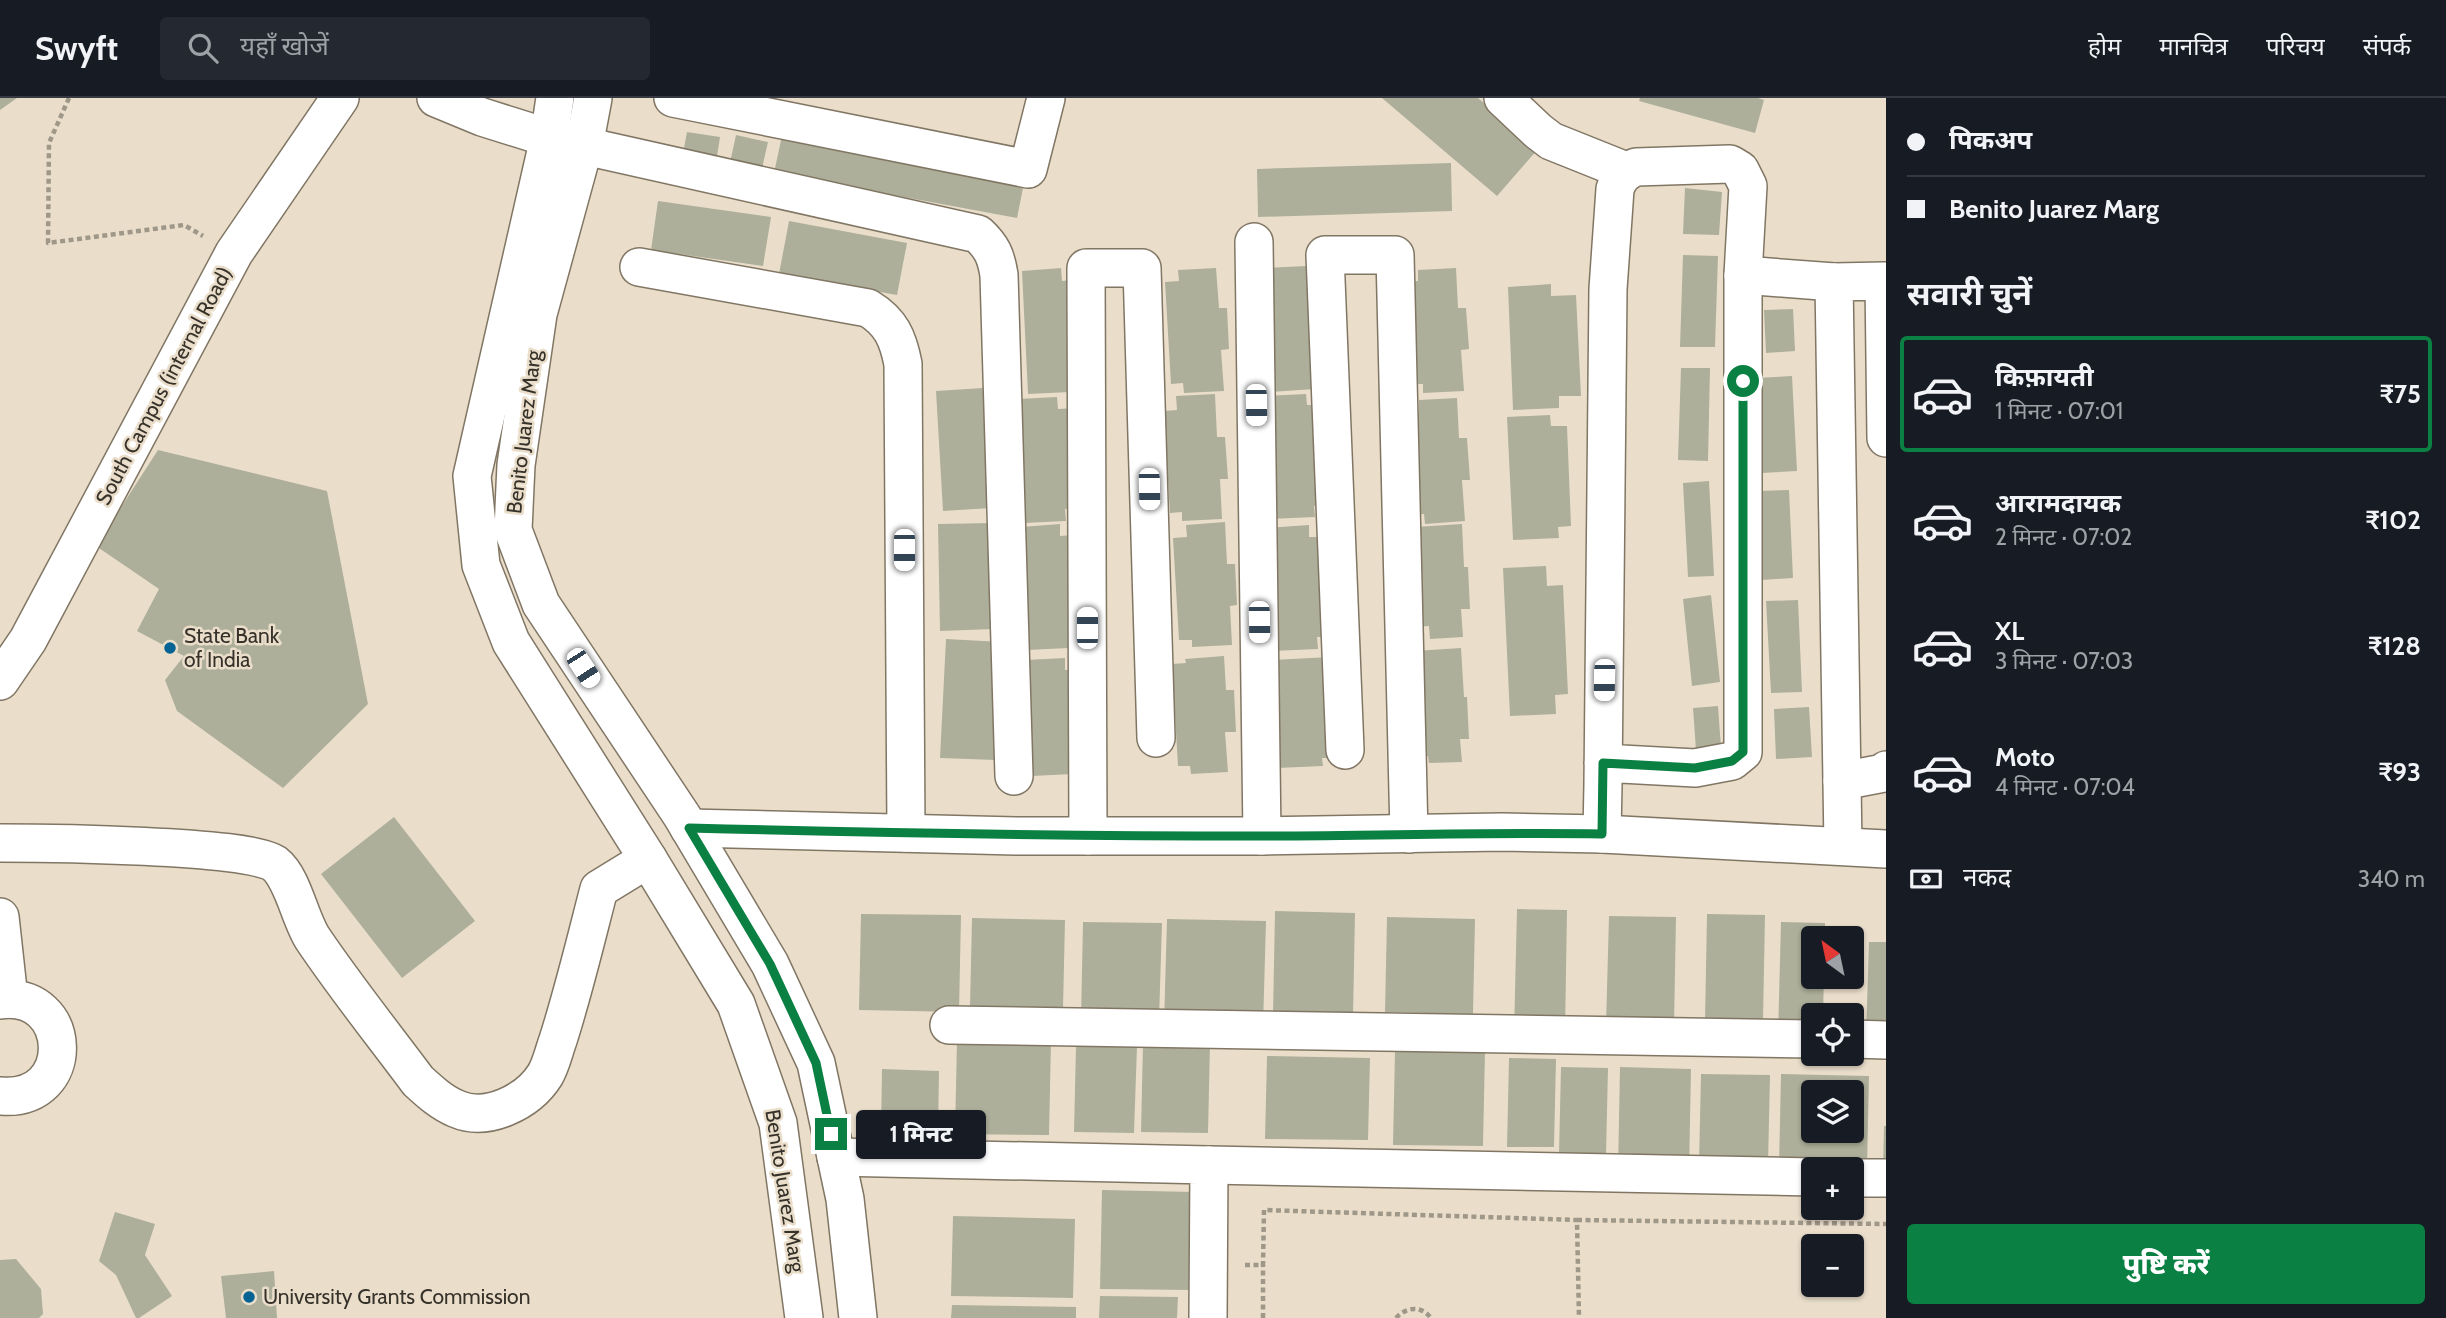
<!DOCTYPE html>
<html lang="hi">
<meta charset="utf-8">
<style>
:root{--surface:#171b24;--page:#242831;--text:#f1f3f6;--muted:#9ea1a6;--line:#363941;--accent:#0b8043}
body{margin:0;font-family:Cabin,"Noto Sans Devanagari",sans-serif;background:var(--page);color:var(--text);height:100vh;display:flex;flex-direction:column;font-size:26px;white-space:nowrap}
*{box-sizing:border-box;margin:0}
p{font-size:23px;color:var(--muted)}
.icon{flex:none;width:38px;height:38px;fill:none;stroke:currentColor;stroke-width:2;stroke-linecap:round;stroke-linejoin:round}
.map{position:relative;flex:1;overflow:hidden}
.details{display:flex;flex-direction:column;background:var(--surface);width:560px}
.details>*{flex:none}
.banner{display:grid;align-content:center;height:154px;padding:0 21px;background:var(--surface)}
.needle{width:46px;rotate:327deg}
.fabs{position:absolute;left:1801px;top:828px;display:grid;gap:14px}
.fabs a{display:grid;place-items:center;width:63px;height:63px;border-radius:7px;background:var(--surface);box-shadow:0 2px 5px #0004;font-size:35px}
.end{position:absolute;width:32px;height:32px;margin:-16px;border:9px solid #0b8043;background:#fff;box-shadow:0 0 0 4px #fff}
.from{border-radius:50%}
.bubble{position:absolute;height:49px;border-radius:7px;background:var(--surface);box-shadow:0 2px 5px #0004;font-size:23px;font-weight:800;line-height:49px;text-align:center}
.car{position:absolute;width:21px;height:42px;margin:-21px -10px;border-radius:9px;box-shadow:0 0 5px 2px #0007;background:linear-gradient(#fff 24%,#345 0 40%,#fff 0 76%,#345 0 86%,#fff 0)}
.banner b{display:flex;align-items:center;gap:24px;height:66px;font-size:26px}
.banner b+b{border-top:2px solid var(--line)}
.banner i{width:18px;height:18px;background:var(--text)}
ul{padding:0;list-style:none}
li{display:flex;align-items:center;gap:21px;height:116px;margin:0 14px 10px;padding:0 7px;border:4px solid transparent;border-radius:7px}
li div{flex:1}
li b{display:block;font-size:26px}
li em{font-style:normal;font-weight:800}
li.selected{border-color:var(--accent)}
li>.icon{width:63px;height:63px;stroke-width:1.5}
h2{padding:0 21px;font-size:32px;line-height:84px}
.pay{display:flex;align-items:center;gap:18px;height:77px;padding:0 21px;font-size:26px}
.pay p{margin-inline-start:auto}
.primary-button{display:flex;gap:14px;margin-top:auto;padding:14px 21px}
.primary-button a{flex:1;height:80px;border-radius:7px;background:var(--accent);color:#fff;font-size:28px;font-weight:800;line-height:80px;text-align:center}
header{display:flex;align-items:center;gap:42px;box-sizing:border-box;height:98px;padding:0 35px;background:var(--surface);border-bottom:2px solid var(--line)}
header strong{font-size:33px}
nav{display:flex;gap:38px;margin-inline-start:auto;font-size:24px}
.search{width:490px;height:63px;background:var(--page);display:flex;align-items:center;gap:18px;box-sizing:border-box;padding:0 24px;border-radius:7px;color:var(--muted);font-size:26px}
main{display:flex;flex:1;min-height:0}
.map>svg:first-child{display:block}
.building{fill:#adaf9a;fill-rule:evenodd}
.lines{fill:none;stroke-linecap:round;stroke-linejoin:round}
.minor-casing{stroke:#817664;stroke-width:40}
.path{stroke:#9f9788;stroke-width:4.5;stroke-dasharray:5 3.5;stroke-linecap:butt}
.minor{stroke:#fff;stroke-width:37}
.route{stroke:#0b8043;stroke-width:9}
.poi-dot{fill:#046393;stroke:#eadecb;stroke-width:2.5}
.labels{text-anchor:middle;stroke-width:5;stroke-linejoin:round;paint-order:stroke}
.street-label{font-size:21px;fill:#36322a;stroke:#eadecb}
.poi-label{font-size:21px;fill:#36322a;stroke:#eadecb;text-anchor:start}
</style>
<header>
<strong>Swyft</strong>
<div class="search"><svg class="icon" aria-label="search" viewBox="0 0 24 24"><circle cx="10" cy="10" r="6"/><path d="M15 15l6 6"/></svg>यहाँ खोजें</div>
<nav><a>होम</a><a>मानचित्र</a><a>परिचय</a><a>संपर्क</a></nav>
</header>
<main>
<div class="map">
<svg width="1886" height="1220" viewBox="0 0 1886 1220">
<rect width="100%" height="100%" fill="#eadecb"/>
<g class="building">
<path d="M0,0H17L0,12Z"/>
<path d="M1382,0H1478L1538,51L1497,98Z"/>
<path d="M1640,0H1758L1764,2L1755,35L1639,3Z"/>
<path d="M783,33L1025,80L1017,120L774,75Z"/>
<path d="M687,34L720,39L715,71L681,66Z"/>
<path d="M736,37L768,44L761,75L729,69Z"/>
<path d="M1451,65L1452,113L1258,119L1257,71Z"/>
<path d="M1685,90L1722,94L1719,137L1683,136Z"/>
<path d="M658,103L771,119L763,168L651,152Z"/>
<path d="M789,123L907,145L897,197L779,176Z"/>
<path d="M1683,157L1718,158L1715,249H1680Z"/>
<path d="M1306,168V180L1322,179L1315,291L1269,294L1263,170Z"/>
<path d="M1061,170L1062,183L1078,181L1070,294L1028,296L1022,173Z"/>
<path d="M1216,170L1219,210H1227L1229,251L1221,252L1224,293L1184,295L1183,285L1171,286L1165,184L1179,183L1178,172Z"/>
<path d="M1456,170L1458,210H1466L1469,251L1461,252L1464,293L1423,295V286H1411L1405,184L1418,183V172Z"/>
<path d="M1551,186V198L1576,197L1581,298H1559V310L1513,312L1508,189Z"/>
<path d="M1793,211L1795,253L1766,255L1764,212Z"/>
<path d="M1681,270H1710L1708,363L1678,362Z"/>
<path d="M1792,278L1797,373L1762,375L1757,280Z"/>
<path d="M983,290L991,410L943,413L936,293Z"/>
<path d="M1215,296L1217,339H1225L1228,381H1220L1222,421L1182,423V414L1170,415L1164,313L1177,312L1176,298Z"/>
<path d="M1306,296L1307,307H1323L1327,407L1314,408L1315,419L1269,421L1264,298Z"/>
<path d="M1057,299L1058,311L1074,310L1079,410L1065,411L1066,423L1024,425L1018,301Z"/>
<path d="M1457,300L1459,340H1467L1470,382H1462L1465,423L1425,426L1424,416L1412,417L1406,314L1419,313V302Z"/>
<path d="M1550,317L1551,328H1567L1571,428L1558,429L1559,440L1513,442L1507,319Z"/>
<path d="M158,352L327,393L368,606L283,690L177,613L165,582L184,558L137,533L159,491L96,448Z"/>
<path d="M1709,383L1714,478L1688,479L1683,385Z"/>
<path d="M1789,392L1793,480L1762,482L1758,393Z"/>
<path d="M1225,424L1227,466H1235L1237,507L1230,508L1232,547L1192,549V542H1179L1173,440L1187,439L1186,427Z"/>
<path d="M993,425L994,531L940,533L938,426Z"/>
<path d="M1060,426V438L1073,437L1078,538L1068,539L1069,550L1027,552L1021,429Z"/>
<path d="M1462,426L1464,469H1468L1470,511H1461L1463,539L1430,541L1429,528L1414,529L1416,429Z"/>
<path d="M1309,427V439H1326L1330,539H1317L1318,551L1272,553L1266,430Z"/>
<path d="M1546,468L1547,488L1563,487L1568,596L1555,597L1556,616L1510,618L1503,470Z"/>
<path d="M1711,497L1720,584L1692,588L1683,501Z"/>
<path d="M1798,502L1802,594L1771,595L1766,503Z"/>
<path d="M946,541L1002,544L996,662L940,660Z"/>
<path d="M1461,550L1464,599H1467L1469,641H1460L1462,664L1429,665L1428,658L1417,659L1415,553Z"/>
<path d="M1224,558L1226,592H1234L1236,634H1225L1228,674L1191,676L1190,668H1178L1172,566L1186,565L1185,561Z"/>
<path d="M1331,559L1335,660H1322L1323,668L1277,670L1272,562Z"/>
<path d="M1065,560V572L1082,571L1073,676L1032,678L1026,562Z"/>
<path d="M1718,608L1721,650L1696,652L1693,610Z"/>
<path d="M1809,609L1812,659L1776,661L1774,611Z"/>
<path d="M394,719L475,823L402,880L321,776Z"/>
<path d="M1517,811L1567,812L1565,936L1514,935Z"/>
<path d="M1275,813L1355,815L1353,919L1273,917Z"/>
<path d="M861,816L961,817L959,914L859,912Z"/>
<path d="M1707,816L1765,817L1763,924L1705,923Z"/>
<path d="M1609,818L1676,819L1674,929L1606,928Z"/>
<path d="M1387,819L1475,821L1473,916L1385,914Z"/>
<path d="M972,820L1065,822L1063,911L970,909Z"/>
<path d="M1167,821L1266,823L1263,929L1164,927Z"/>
<path d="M1083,824L1162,825L1159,922L1081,921Z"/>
<path d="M1781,824L1825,825V840H1813V878H1824L1823,917H1813V940L1778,939Z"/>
<path d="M1869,844H1886V939H1866Z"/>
<path d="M957,941L1051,943L1049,1037L955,1036Z"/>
<path d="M1143,945L1210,946L1208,1035L1141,1034Z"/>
<path d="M1076,948H1137L1134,1035L1074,1034Z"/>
<path d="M1395,952L1485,953L1483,1048L1393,1047Z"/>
<path d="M1267,958L1370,960L1368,1042L1265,1041Z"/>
<path d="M1509,960L1556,961L1554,1049H1507Z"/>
<path d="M1561,969L1608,970L1606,1057L1559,1056Z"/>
<path d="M1620,969L1691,971L1689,1074L1618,1073Z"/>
<path d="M882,971L939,973L938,1034L881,1033Z"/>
<path d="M1701,976L1770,977L1768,1067L1699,1066Z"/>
<path d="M1781,976L1869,978L1867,1070L1779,1069ZM1813,994H1852V1032H1813Z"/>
<path d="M1884,1028H1886V1072H1883Z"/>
<path d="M1102,1092L1194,1094L1192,1192L1100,1191Z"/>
<path d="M115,1114L155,1126L145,1157L172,1198L139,1220H136L116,1177L99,1163Z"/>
<path d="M953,1118L1075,1121L1073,1200L951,1198Z"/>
<path d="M16,1161L41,1191L43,1216L39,1220H0V1162Z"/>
<path d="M274,1173L277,1220H226L221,1178Z"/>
<path d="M1100,1198L1178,1199L1177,1220H1099Z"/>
<path d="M952,1207L1076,1209V1220H951Z"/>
</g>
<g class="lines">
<g class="minor-casing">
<g id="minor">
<path d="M436,0L482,19L549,40L978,136C992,149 996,158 999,177L1014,678"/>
<path d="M555,0L549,40L472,378L481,467L511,544L648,761L736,906L778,1025L804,1220"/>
<path d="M593,0L584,48L538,216L516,367L513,432L541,506L682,718L770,866L816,965L845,1101L858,1220"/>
<path d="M673,0L1028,71L1046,0"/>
<path d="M1503,0L1538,33L1551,43L1626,73"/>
<path d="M1254,144L1262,738"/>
<path d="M639,169L868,210C891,224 898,240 903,266L906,735"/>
<path d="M1743,177L1834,184"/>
<path d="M0,583L28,542L234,155L340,0"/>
<path d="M1345,652L1325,157H1395L1409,736"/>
<path d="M1842,683L1884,675L1886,672"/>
<path d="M689,730L1016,738H1262L1502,734L1602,736L1886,751"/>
<path d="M1602,736L1603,686L1608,191L1615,91C1619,79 1624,74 1636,69L1730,66L1740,72L1748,88L1743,177V654L1732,663L1695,670L1603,665"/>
<path d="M1088,738L1086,170H1142L1156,640"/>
<path d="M0,745C41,745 252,747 275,766C293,780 300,822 313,841C346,890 383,936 418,983C430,994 442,1005 457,1011C487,1024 528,1004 545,977C551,967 554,953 558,942C574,892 586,841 599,791L648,761"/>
<path d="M1843,748L1834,184L1884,183L1886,340"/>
<path d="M0,819L9,901"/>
<path d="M0,902C74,892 79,1005 0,998"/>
<path d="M949,927L1813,941"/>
<path d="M1852,941L1886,942"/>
<path d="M836,1059L1209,1067L1208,1220"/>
<path d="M1209,1067L1813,1079"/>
<path d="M1852,1080H1886"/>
</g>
</g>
<g class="path">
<path d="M69,0L49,45L48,145L184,127L203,138"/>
<path d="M1577,1122L1886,1126"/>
<path d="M1245,1167H1263L1264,1112L1577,1122L1579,1220"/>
<path d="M1263,1220V1167"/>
<path d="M1396,1220C1406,1209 1421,1207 1431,1220"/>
</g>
<use href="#minor" class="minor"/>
</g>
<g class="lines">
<path class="route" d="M831,1036L816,965L770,866L689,730C879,735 1069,738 1259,738C1374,738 1488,734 1602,736L1603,665L1695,670L1732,663L1743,654V283"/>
</g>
<g class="poi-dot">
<circle cx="170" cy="550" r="7"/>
<circle cx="249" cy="1199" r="7"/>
</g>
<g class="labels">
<g class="street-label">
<text transform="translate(164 288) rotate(-62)" y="7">South Campus (internal Road)</text>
<text transform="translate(524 334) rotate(-83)" y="7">Benito Juarez Marg</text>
<text transform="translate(785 1093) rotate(81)" y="7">Benito Juarez Marg</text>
</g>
<g class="poi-label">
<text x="184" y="545">State Bank<tspan x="184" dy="24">of India</tspan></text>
<text x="263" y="1206">University Grants Commission</text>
</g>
</g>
</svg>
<div class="fabs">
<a><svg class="needle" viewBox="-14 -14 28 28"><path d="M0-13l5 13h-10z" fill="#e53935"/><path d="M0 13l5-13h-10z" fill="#9ea1a6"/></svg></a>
<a><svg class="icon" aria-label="locate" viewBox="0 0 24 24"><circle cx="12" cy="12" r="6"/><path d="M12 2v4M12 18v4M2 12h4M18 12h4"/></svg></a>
<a><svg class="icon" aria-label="layers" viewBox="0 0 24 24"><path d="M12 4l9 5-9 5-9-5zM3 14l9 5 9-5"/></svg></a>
<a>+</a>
<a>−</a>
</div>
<i class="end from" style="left:1743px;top:283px"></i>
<i class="end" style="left:831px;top:1036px"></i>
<div class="bubble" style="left:856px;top:1012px;width:130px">1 मिनट</div>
<i class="car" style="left:1256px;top:307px;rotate:179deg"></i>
<i class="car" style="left:1149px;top:391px;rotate:179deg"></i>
<i class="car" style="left:904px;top:452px;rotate:180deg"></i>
<i class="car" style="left:1259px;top:524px;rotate:179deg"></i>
<i class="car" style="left:1087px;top:530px;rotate:0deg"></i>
<i class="car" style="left:583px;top:570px;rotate:147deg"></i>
<i class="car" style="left:1604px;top:582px;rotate:181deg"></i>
</div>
<section class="details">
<div class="banner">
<b><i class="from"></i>पिकअप</b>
<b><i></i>Benito Juarez Marg</b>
</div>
<h2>सवारी चुनें</h2>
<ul>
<li class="selected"><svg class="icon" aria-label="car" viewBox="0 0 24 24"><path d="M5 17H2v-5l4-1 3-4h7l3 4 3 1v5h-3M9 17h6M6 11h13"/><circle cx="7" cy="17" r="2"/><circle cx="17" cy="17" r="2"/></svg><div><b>किफ़ायती</b><p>1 मिनट · 07:01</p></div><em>₹75</em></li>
<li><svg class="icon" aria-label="car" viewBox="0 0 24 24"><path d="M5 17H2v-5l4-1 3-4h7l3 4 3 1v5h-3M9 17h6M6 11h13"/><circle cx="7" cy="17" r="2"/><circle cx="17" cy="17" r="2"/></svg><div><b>आरामदायक</b><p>2 मिनट · 07:02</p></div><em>₹102</em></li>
<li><svg class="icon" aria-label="car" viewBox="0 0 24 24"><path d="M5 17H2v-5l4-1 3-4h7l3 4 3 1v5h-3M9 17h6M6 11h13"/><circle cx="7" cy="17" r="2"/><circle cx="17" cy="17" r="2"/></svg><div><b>XL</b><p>3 मिनट · 07:03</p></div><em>₹128</em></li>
<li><svg class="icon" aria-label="car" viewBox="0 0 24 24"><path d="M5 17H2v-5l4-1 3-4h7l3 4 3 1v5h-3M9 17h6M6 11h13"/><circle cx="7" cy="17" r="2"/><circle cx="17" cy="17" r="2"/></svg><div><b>Moto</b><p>4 मिनट · 07:04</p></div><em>₹93</em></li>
</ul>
<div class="pay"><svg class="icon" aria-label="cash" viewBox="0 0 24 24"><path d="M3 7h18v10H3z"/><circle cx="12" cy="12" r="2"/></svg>नकद<p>340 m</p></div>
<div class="primary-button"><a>पुष्टि करें</a></div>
</section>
</main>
